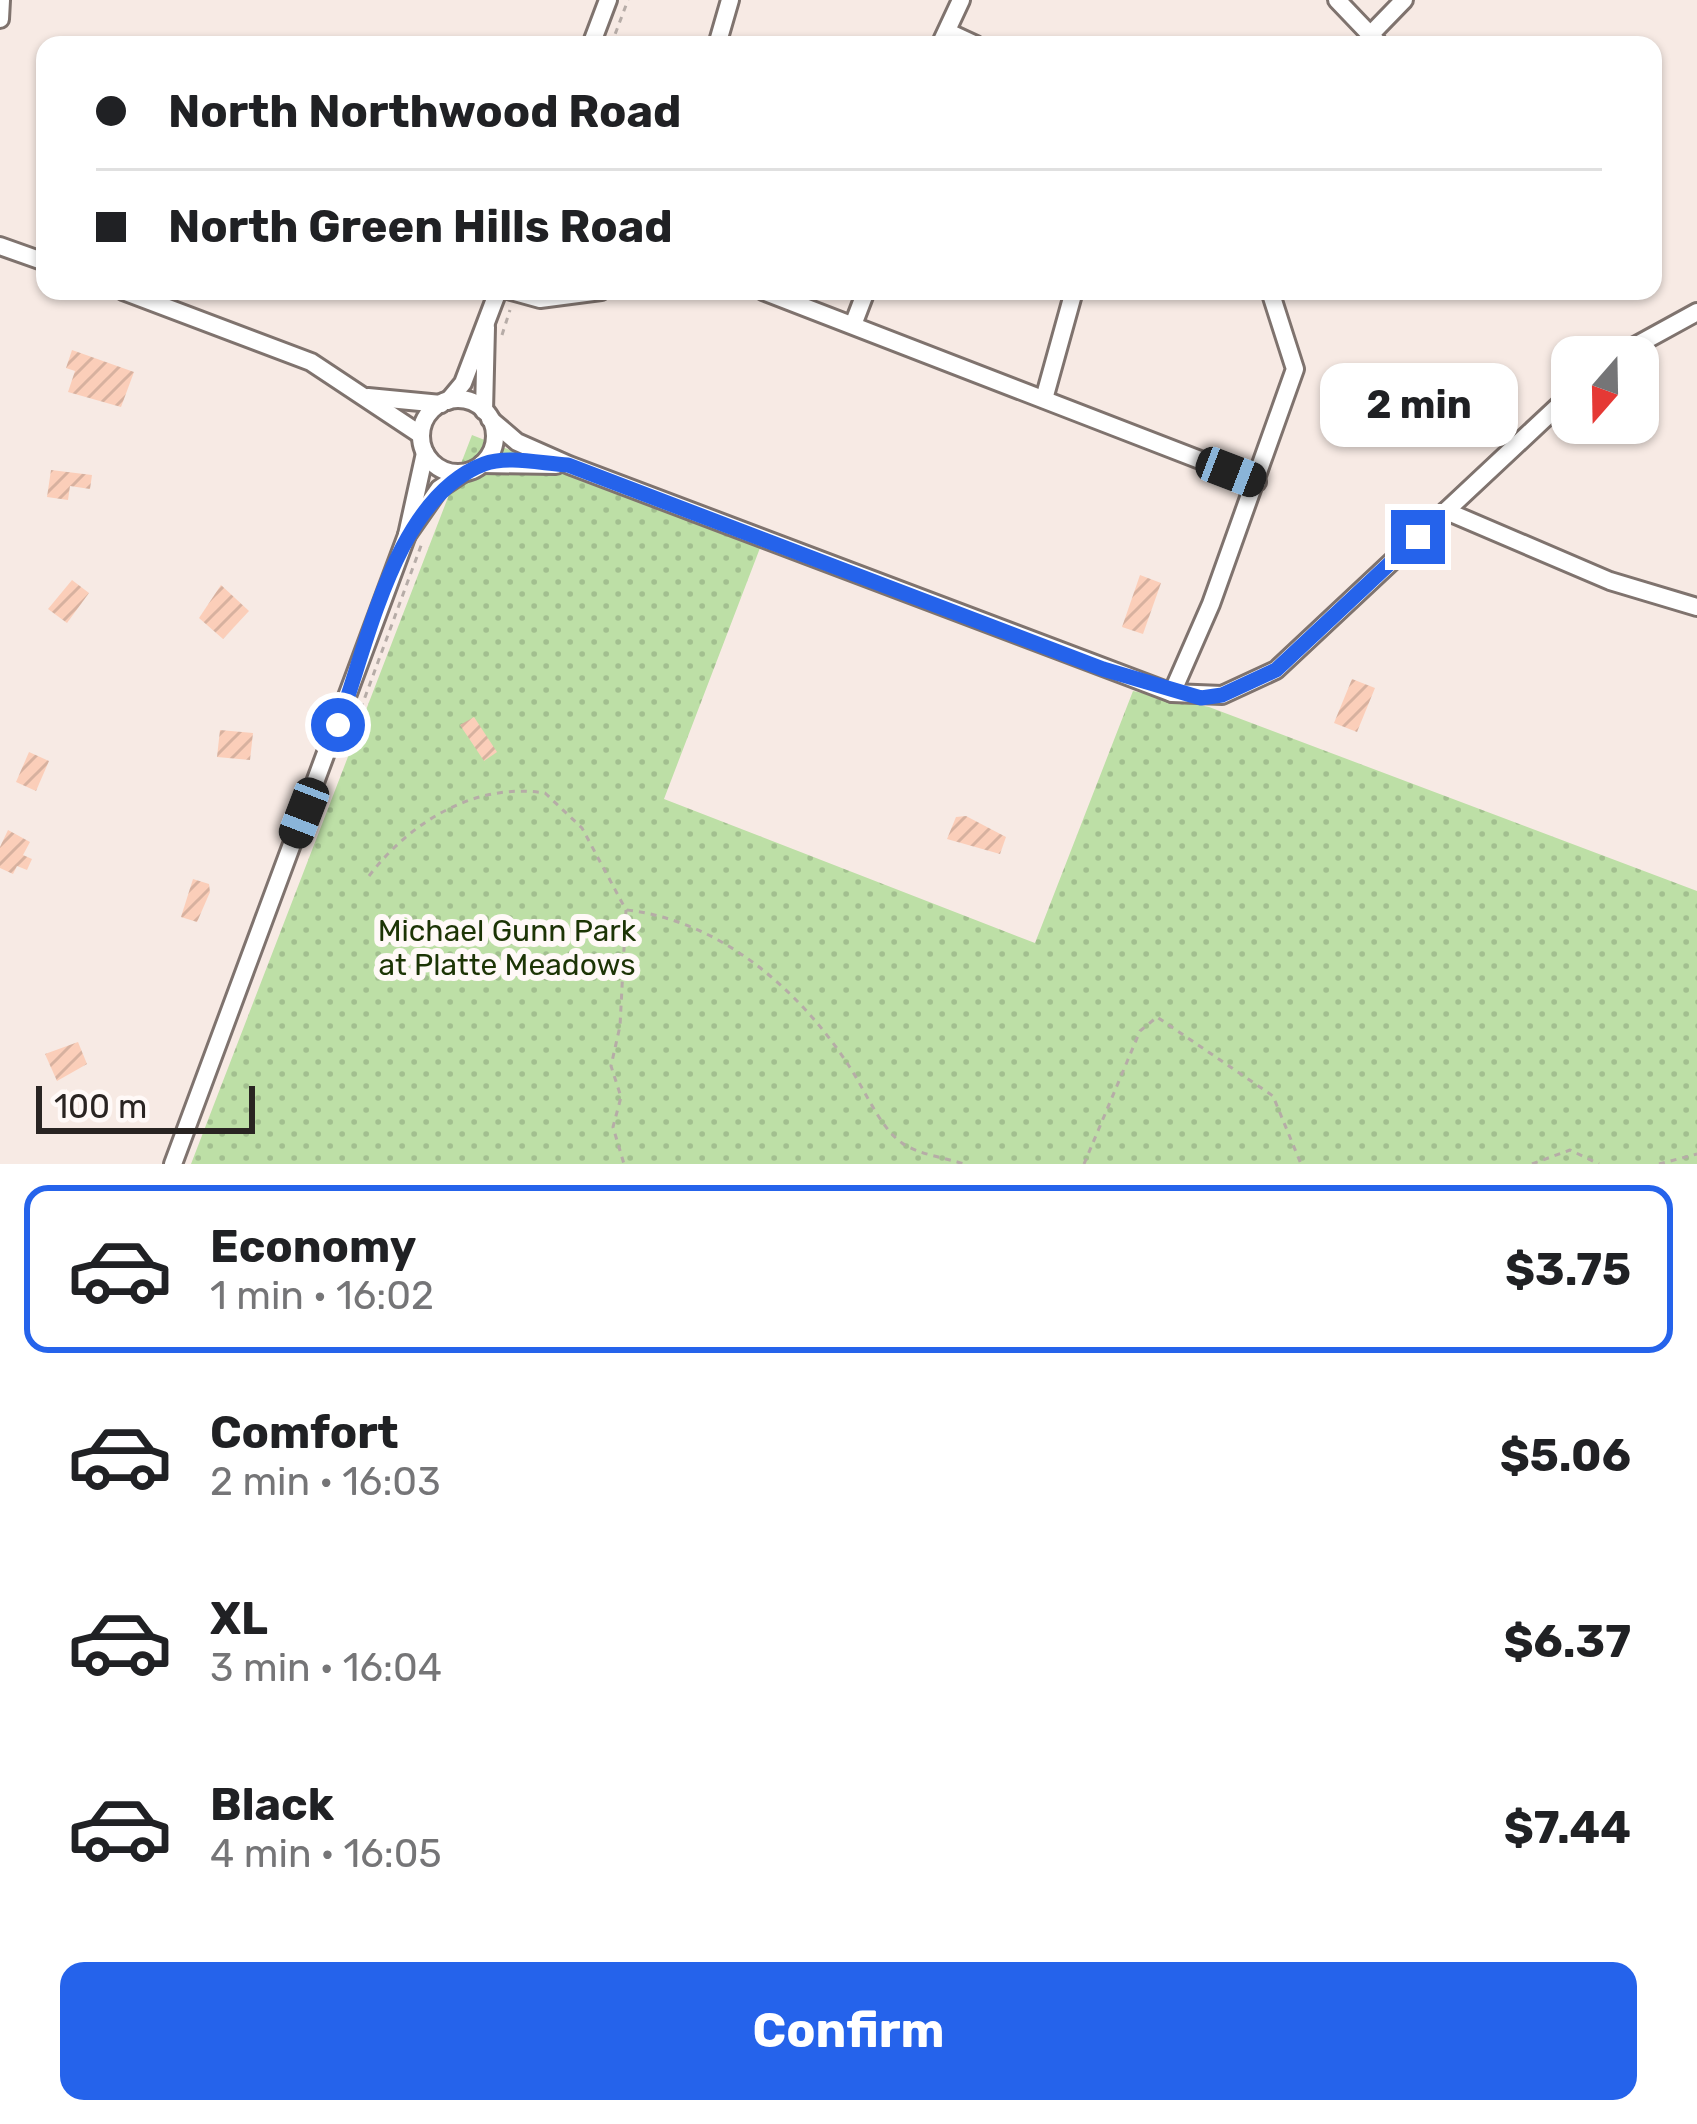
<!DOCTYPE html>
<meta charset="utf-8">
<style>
:root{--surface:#fff;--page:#f2f2f2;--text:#202124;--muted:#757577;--line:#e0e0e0;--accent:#2563eb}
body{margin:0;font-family:Rubik,sans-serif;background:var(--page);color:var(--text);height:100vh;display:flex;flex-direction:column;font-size:45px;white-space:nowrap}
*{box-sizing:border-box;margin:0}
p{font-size:39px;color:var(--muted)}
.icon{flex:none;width:66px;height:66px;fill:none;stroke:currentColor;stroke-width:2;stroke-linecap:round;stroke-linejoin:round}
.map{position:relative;height:1164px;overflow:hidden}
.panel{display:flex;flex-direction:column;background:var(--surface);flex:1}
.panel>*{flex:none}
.banner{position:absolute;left:36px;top:36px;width:1626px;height:264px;border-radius:24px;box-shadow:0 3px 9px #0004;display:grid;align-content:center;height:264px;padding:0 60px;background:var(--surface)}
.needle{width:78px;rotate:200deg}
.buttons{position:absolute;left:1551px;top:336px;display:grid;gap:24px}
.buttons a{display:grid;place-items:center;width:108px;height:108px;border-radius:24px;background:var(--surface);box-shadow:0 3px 9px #0004;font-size:60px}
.scale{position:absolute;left:36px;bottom:30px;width:219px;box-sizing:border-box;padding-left:12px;border:6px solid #292422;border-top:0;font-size:33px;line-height:42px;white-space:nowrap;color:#292422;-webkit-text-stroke:9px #fff9f7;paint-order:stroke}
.end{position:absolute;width:54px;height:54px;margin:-27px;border:15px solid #2563eb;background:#fff;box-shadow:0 0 0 6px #fff}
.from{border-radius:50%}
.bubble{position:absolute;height:84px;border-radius:24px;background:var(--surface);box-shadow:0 3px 9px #0004;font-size:39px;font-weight:700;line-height:84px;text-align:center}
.car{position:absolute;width:36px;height:72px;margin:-36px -18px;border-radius:15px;box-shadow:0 0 9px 3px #0007;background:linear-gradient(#222 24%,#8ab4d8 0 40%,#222 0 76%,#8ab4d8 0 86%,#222 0)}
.banner b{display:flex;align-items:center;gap:42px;height:114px;font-size:45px}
.banner b+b{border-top:3px solid var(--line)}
.banner i{width:30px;height:30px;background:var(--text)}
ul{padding:21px 0 0;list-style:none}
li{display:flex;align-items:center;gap:36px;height:168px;margin:0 24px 18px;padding:0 36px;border:6px solid transparent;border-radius:24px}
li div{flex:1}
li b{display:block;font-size:45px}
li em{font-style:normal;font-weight:700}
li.on{border-color:var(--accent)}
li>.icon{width:108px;height:108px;stroke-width:1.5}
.action{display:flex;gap:24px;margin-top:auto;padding:24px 60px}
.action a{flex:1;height:138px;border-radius:24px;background:var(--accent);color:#fff;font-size:48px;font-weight:700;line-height:138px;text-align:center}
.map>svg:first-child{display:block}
.park{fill:url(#park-dots)}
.building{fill:url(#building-hatch)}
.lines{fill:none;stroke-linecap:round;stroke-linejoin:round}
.minor-casing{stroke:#7f736e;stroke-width:22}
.path{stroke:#b6aca7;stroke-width:3;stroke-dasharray:6 6;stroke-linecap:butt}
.minor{stroke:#fff;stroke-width:16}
.route{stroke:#2563eb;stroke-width:15}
.labels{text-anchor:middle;stroke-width:12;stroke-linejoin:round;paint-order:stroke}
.park-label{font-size:30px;fill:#1c3405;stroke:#fff9f7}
</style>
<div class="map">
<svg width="1697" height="1164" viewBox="0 0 1697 1164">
<defs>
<pattern id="park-dots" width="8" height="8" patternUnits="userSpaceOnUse" patternTransform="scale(3)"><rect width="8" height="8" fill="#bddfa6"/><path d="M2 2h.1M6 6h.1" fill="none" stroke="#a2bf8f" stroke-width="1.8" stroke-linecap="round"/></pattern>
<pattern id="building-hatch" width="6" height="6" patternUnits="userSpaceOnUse" patternTransform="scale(3)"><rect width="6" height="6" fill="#fbceb9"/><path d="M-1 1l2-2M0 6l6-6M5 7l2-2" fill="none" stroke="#d7b19f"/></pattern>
</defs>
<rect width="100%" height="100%" fill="#f7eae4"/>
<path class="park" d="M472,435L760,548L664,799L1035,943L1133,691L1209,707L1697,891V1164H191Z"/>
<g class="building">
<path d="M72,350L134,372L121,407L68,392L75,371L66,368Z"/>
<path d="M51,470L92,475L90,489L70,486L68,500L47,497Z"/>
<path d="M1140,575L1161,583L1143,634L1122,627Z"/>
<path d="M72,580L89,593L67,623L48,609Z"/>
<path d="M221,585L249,611L223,639L199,618Z"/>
<path d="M1352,679L1375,688L1357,732L1334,723Z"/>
<path d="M474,717L497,752L484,761L460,725Z"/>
<path d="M220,730L253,733L250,760L217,757Z"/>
<path d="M29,752L49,761L36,791L16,782Z"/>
<path d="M966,816L1006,837L1000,854L947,839L956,817Z"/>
<path d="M8,830L30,842L23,855L32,859L27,870L17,866L13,874L0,868V847Z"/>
<path d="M193,879L209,884L210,892L197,922L181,917Z"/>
<path d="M78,1042L87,1064L57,1081L45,1054Z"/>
</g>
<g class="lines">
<g class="minor-casing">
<g id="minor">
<path d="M1337,0L1380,45"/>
<path d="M0,19L1,0"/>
<path d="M948,32L976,45"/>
<path d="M1371,34L1404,0"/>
<path d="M591,45L608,0"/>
<path d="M717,45L730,0"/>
<path d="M940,45L961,0"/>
<path d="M0,246L45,262"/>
<path d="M123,291L311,362L421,435"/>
<path d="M511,291L540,299L601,291"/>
<path d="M763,291L1257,482"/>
<path d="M853,325L866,291"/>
<path d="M1615,357L1697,312"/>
<path d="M368,397L441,404"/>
<path d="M1044,399L1074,291"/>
<circle cx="458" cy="436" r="37"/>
<path d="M448,401L463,383L498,291"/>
<path d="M484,411L486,327"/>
<path d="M490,419L517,442L569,465L1172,693L1222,695L1276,670L1572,393"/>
<path d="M482,464L556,465"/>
<path d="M1446,511L1610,581L1697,607"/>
<path d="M407,535L439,489L463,473"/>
<path d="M1172,693L1211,604L1295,369L1270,291"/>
<path d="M173,1164L407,535L425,453"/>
</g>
</g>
<g class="path">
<path d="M611,45L628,0"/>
<path d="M502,335L510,310"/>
<path d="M344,754L422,543"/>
<path d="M369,876C410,822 475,782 545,793L582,828L626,910L620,1026L611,1066L621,1097L613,1127L624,1164"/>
<path d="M627,910C720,921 799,989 849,1066C864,1088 880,1128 902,1143C917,1154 946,1158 964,1164"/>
<path d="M1084,1164L1140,1031L1157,1017L1273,1096L1301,1164"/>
<path d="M1532,1164L1570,1150L1599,1164"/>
<path d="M1659,1164L1697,1154"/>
</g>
<use href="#minor" class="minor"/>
</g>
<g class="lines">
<path class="route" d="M338,725C369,641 395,498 484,464C507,455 544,464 568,465L1103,669L1201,698L1222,695L1276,670L1418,537"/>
</g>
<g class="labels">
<g class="park-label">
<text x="507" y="941">Michael Gunn Park<tspan x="507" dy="34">at Platte Meadows</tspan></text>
</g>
</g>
</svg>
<div class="buttons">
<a><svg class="needle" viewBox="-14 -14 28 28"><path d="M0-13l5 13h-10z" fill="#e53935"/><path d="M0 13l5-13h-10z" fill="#757577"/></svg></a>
</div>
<div class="scale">100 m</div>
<i class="end from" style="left:338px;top:725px"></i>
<i class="end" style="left:1418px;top:537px"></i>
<div class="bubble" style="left:1320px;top:363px;width:198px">2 min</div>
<i class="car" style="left:1231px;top:472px;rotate:111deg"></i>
<i class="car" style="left:304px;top:813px;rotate:201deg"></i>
<div class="banner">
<b><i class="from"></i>North Northwood Road</b>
<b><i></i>North Green Hills Road</b>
</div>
</div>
<section class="panel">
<ul>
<li class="on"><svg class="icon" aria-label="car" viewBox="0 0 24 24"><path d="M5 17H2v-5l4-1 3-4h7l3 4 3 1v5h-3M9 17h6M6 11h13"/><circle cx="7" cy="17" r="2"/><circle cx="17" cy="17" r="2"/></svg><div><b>Economy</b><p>1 min · 16:02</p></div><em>$3.75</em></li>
<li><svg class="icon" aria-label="car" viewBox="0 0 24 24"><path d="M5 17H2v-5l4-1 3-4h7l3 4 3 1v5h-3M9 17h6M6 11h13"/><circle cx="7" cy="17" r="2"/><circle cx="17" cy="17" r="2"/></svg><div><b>Comfort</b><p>2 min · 16:03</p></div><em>$5.06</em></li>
<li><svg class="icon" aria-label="car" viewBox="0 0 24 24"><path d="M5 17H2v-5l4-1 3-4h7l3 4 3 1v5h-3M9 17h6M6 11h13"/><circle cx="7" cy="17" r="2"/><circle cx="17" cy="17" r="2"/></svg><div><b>XL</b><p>3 min · 16:04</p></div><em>$6.37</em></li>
<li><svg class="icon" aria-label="car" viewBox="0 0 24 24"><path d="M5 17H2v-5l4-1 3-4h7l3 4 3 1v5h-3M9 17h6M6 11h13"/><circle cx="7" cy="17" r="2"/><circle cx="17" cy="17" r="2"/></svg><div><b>Black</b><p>4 min · 16:05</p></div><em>$7.44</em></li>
</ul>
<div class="action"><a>Confirm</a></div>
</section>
